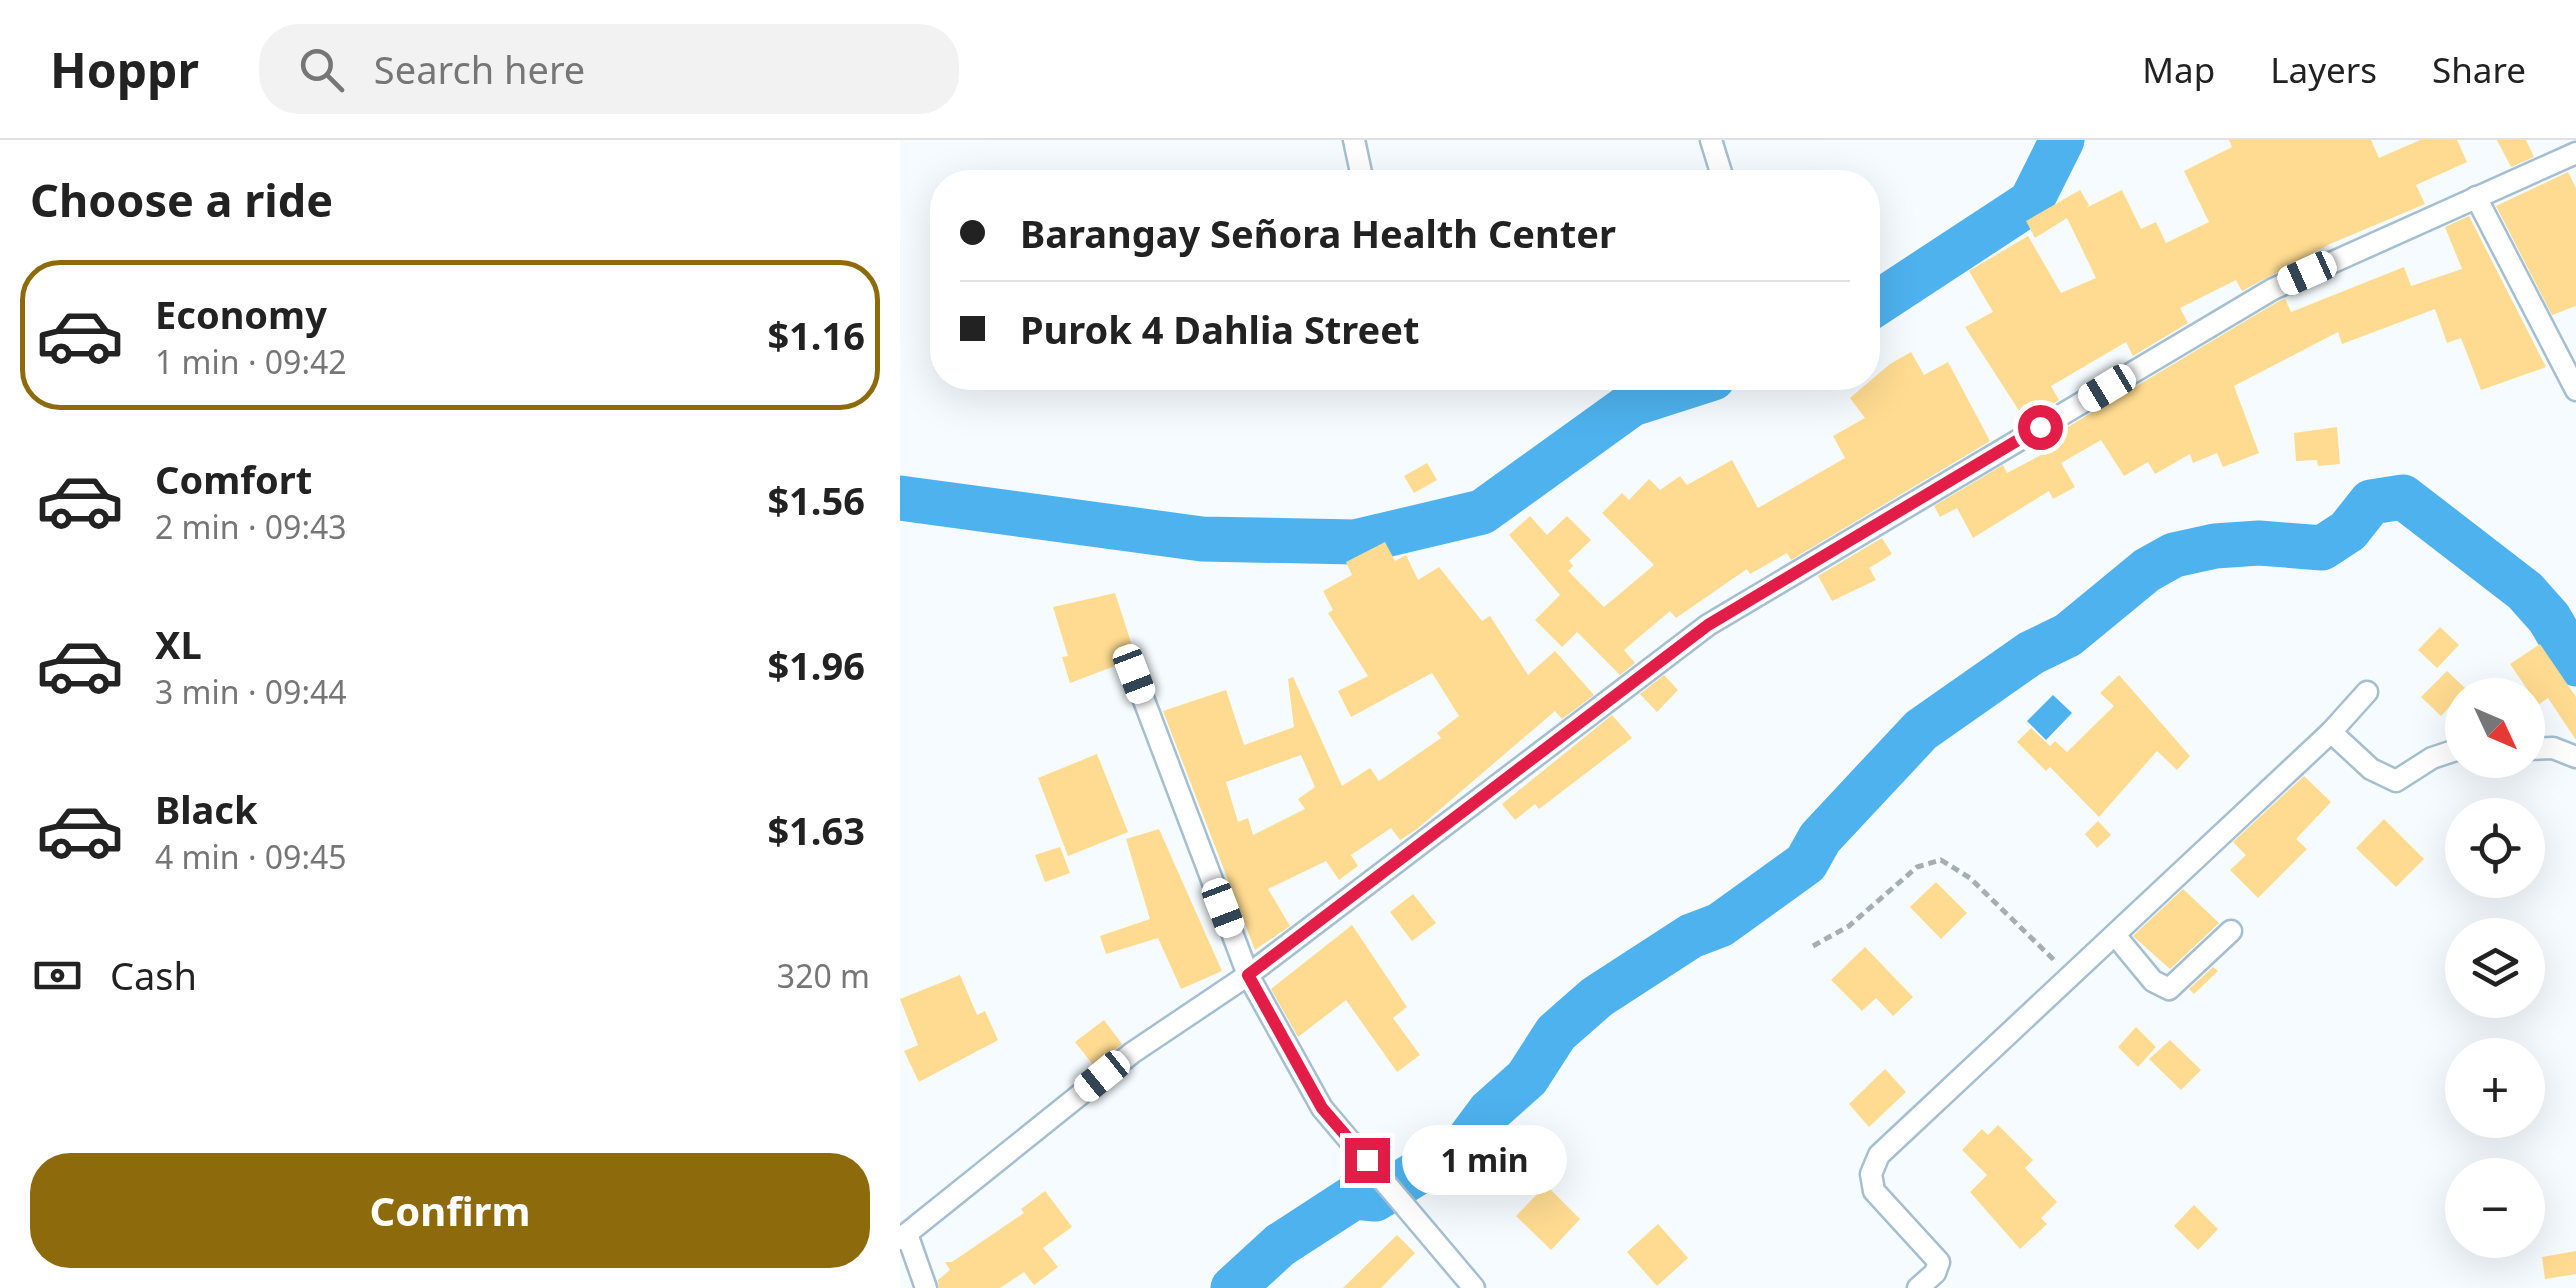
<!DOCTYPE html>
<meta charset="utf-8">
<style>
:root{--surface:#fff;--page:#f2f2f2;--text:#222;--muted:#767676;--line:#e0e0e0;--accent:#8d6b0d}
body{margin:0;font-family:"Noto Sans",sans-serif;background:var(--page);color:var(--text);height:100vh;display:flex;flex-direction:column;font-size:38px;white-space:nowrap}
*{box-sizing:border-box;margin:0}
p{font-size:32px;color:var(--muted)}
.icon{flex:none;width:55px;height:55px;fill:none;stroke:currentColor;stroke-width:2;stroke-linecap:round;stroke-linejoin:round}
.map{position:relative;flex:1;overflow:hidden}
.sheet{display:flex;flex-direction:column;background:var(--surface);width:900px}
.sheet>*{flex:none}
.hud{position:absolute;left:30px;top:30px;width:950px;height:220px;border-radius:40px;box-shadow:0 10px 40px #0002;display:grid;align-content:center;height:220px;padding:0 30px;background:var(--surface)}
.needle{width:65px;rotate:134deg}
.tools{position:absolute;left:1545px;top:538px;display:grid;gap:20px}
.tools a{display:grid;place-items:center;width:100px;height:100px;border-radius:50%;background:var(--surface);box-shadow:0 10px 40px #0002;font-size:50px}
.end{position:absolute;width:45px;height:45px;margin:-22px;border:12px solid #e11d48;background:#fff;box-shadow:0 0 0 5px #fff}
.from{border-radius:50%}
.bubble{position:absolute;height:70px;border-radius:35px;background:var(--surface);box-shadow:0 10px 40px #0002;font-size:32px;font-weight:700;line-height:70px;text-align:center}
.car{position:absolute;width:30px;height:60px;margin:-30px -15px;border-radius:12px;box-shadow:0 0 8px 2px #0007;background:linear-gradient(#fff 24%,#345 0 40%,#fff 0 76%,#345 0 86%,#fff 0)}
.hud b{display:flex;align-items:center;gap:35px;height:95px;font-size:38px}
.hud b+b{border-top:2px solid var(--line)}
.hud i{width:25px;height:25px;background:var(--text)}
ul{padding:0;list-style:none}
li{display:flex;align-items:center;gap:30px;height:150px;margin:0 20px 15px;padding:0 10px;border:5px solid transparent;border-radius:40px}
li div{flex:1}
li b{display:block;font-size:38px}
li em{font-style:normal;font-weight:700}
li.selected{border-color:var(--accent)}
li>.icon{width:90px;height:90px;stroke-width:1.5}
h2{padding:0 30px;font-size:45px;line-height:120px}
.pay{display:flex;align-items:center;gap:25px;height:110px;padding:0 30px;font-size:38px}
.pay p{margin-inline-start:auto}
.button{display:flex;gap:20px;margin-top:auto;padding:20px 30px}
.button a{flex:1;height:115px;border-radius:40px;background:var(--accent);color:#fff;font-size:40px;font-weight:700;line-height:115px;text-align:center}
header{display:flex;align-items:center;gap:60px;box-sizing:border-box;height:140px;padding:0 50px;background:var(--surface);border-bottom:2px solid var(--line)}
header strong{font-size:48px}
nav{display:flex;gap:55px;margin-inline-start:auto;font-size:35px}
.search{width:700px;height:90px;background:var(--page);display:flex;align-items:center;gap:25px;box-sizing:border-box;padding:0 35px;border-radius:40px;color:var(--muted);font-size:38px}
main{display:flex;flex:1;min-height:0}
.map>svg:first-child{display:block}
.water{fill:#4eb2ee}
.lines{fill:none;stroke-linecap:round;stroke-linejoin:round}
.river{stroke:#4eb2ee;stroke-width:45}
.building{fill:#fedb90;fill-rule:evenodd}
.minor-casing{stroke:#a5bfd1;stroke-width:25}
.path{stroke:#a7aeb3;stroke-width:5;stroke-dasharray:8 5;stroke-linecap:butt}
.minor{stroke:#fff;stroke-width:20}
.route{stroke:#e11d48;stroke-width:12}
</style>
<header>
<strong>Hoppr</strong>
<div class="search"><svg class="icon" aria-label="search" viewBox="0 0 24 24"><circle cx="10" cy="10" r="6"/><path d="M15 15l6 6"/></svg>Search here</div>
<nav><a>Map</a><a>Layers</a><a>Share</a></nav>
</header>
<main>
<section class="sheet">
<h2>Choose a ride</h2>
<ul>
<li class="selected"><svg class="icon" aria-label="car" viewBox="0 0 24 24"><path d="M5 17H2v-5l4-1 3-4h7l3 4 3 1v5h-3M9 17h6M6 11h13"/><circle cx="7" cy="17" r="2"/><circle cx="17" cy="17" r="2"/></svg><div><b>Economy</b><p>1 min · 09:42</p></div><em>$1.16</em></li>
<li><svg class="icon" aria-label="car" viewBox="0 0 24 24"><path d="M5 17H2v-5l4-1 3-4h7l3 4 3 1v5h-3M9 17h6M6 11h13"/><circle cx="7" cy="17" r="2"/><circle cx="17" cy="17" r="2"/></svg><div><b>Comfort</b><p>2 min · 09:43</p></div><em>$1.56</em></li>
<li><svg class="icon" aria-label="car" viewBox="0 0 24 24"><path d="M5 17H2v-5l4-1 3-4h7l3 4 3 1v5h-3M9 17h6M6 11h13"/><circle cx="7" cy="17" r="2"/><circle cx="17" cy="17" r="2"/></svg><div><b>XL</b><p>3 min · 09:44</p></div><em>$1.96</em></li>
<li><svg class="icon" aria-label="car" viewBox="0 0 24 24"><path d="M5 17H2v-5l4-1 3-4h7l3 4 3 1v5h-3M9 17h6M6 11h13"/><circle cx="7" cy="17" r="2"/><circle cx="17" cy="17" r="2"/></svg><div><b>Black</b><p>4 min · 09:45</p></div><em>$1.63</em></li>
</ul>
<div class="pay"><svg class="icon" aria-label="cash" viewBox="0 0 24 24"><path d="M3 7h18v10H3z"/><circle cx="12" cy="12" r="2"/></svg>Cash<p>320 m</p></div>
<div class="button"><a>Confirm</a></div>
</section>
<div class="map">
<svg width="1676" height="1148" viewBox="0 0 1676 1148">
<rect width="100%" height="100%" fill="#f5fbfe"/>
<path class="water" d="M1153,555L1172,573L1146,600L1127,581Z"/>
<g class="lines">
<g class="river">
<path d="M968,169L1131,62L1162,0"/>
<path d="M0,358L302,399L455,402L582,372L732,264L813,238"/>
<path d="M333,1148L380,1105L454,1057L475,1059L567,1002L590,971L627,938L656,893L697,857L791,796L820,785L906,723L920,698L1021,590L1131,513L1168,495L1247,430L1274,415L1315,406L1359,403L1422,408L1448,391L1471,362L1503,357L1625,451L1649,478L1676,524"/>
</g>
</g>
<g class="building">
<path d="M1329,0H1471L1479,18L1520,0H1557L1567,22L1516,45L1525,64L1430,104L1342,151L1336,140L1280,168L1288,183L1233,216L1226,202L1151,246L1159,260L1125,280L1065,187L1093,172L1069,131L1128,96L1161,153L1196,138L1167,78L1135,98L1126,81L1180,50L1189,65L1186,68L1222,50L1241,89L1256,82L1266,103L1309,82L1284,31L1332,7Z"/>
<path d="M1597,0H1626L1634,17L1611,27Z"/>
<path d="M1668,32L1676,48V166L1652,175L1596,66Z"/>
<path d="M1569,76L1646,227L1581,250L1561,198L1547,203L1535,169L1442,204L1438,192L1334,246L1359,313L1323,327L1317,313L1293,323L1290,314L1255,334L1248,322L1224,336L1201,300L1161,323L1175,347L1153,359L1149,351L1073,398L1057,368L1040,377L1034,366L1103,325L1107,333L1141,315L1136,306L1379,161L1385,159L1391,172L1504,127L1511,146L1562,129L1545,87Z"/>
<path d="M1011,212L1024,235L1048,222L1090,301L891,420L887,413L850,434L847,429L776,478L770,471L724,510L735,523L720,535L677,492L662,507L635,480L660,455L609,395L630,376L647,395L667,376L691,400L669,421L673,426L668,431L704,467L754,425L702,373L722,353L729,360L749,339L760,350L780,336L787,345L832,320L858,368L945,318L933,296L965,278L950,258L990,224Z"/>
<path d="M1437,287L1440,324L1418,326L1417,320L1396,321L1394,293Z"/>
<path d="M527,323L537,340L514,353L504,336Z"/>
<path d="M982,398L992,414L969,428L976,440L932,461L918,436Z"/>
<path d="M485,402L495,421L506,415L518,440L539,427L582,481L590,476L628,535L655,511L694,555L662,579L655,571L517,689L500,700L491,688L451,715L458,726L439,740L426,721L368,749L390,786L355,810L263,571L326,550L344,605L394,587L388,539L393,537L442,646L470,628L479,641L541,598L537,593L559,576L532,533L451,577L438,551L468,536L428,473L433,470L423,451L452,435L446,422ZM401,615L415,647L398,659L405,669L353,695L348,678L338,682L326,642Z"/>
<path d="M215,453L236,518L170,543L162,517L168,516L153,467Z"/>
<path d="M1540,487L1559,505L1537,528L1518,510Z"/>
<path d="M1640,504L1676,557V600L1648,558L1638,565L1610,524Z"/>
<path d="M1547,531L1566,549L1541,576L1521,557Z"/>
<path d="M764,535L778,550L757,572L740,554Z"/>
<path d="M1219,535L1290,616L1277,630L1257,611L1199,677L1150,627L1146,631L1117,602L1131,588L1150,606L1155,601L1167,612L1214,566L1200,553Z"/>
<path d="M712,575L732,598L639,669L635,664L615,680L602,664Z"/>
<path d="M197,614L228,692L168,716L138,638Z"/>
<path d="M1404,636L1431,662L1396,699L1407,709L1358,758L1330,730L1346,715L1333,702Z"/>
<path d="M1484,679L1524,719L1496,747L1456,708Z"/>
<path d="M1198,681L1211,695L1197,708L1185,694Z"/>
<path d="M259,689L322,831L281,849L258,798L206,814L200,796L250,779L226,699Z"/>
<path d="M160,707L170,733L145,742L135,715Z"/>
<path d="M1036,742L1067,773L1041,799L1010,767Z"/>
<path d="M1283,749L1319,783L1270,829L1233,796Z"/>
<path d="M513,754L536,783L512,801L490,772Z"/>
<path d="M452,785L507,867L493,878L520,915L497,932L446,860L398,897L371,849Z"/>
<path d="M965,807L1013,857L993,876L976,858L962,871L931,840Z"/>
<path d="M1313,827L1318,831L1294,854L1289,849Z"/>
<path d="M60,835L77,875L85,871L98,900L19,942L4,911L18,905L0,859Z"/>
<path d="M204,880L222,904L194,926L175,902Z"/>
<path d="M1236,887L1256,907L1238,927L1218,907Z"/>
<path d="M1270,900L1301,930L1281,950L1249,919Z"/>
<path d="M985,929L1006,952L969,987L949,964Z"/>
<path d="M1098,985L1133,1020L1125,1028L1157,1062L1141,1078L1147,1084L1120,1109L1070,1052L1087,1035L1062,1010L1082,989L1088,995Z"/>
<path d="M646,1045L680,1079L651,1110L616,1076Z"/>
<path d="M145,1051L172,1087L143,1108L158,1127L134,1145L124,1132L100,1148H39L38,1140L50,1130L45,1122H52L124,1073L121,1069Z"/>
<path d="M1294,1065L1318,1089L1298,1110L1274,1086Z"/>
<path d="M758,1084L788,1118L757,1146L727,1112Z"/>
<path d="M497,1095L515,1113L481,1148H443Z"/>
<path d="M1676,1111V1134L1645,1139L1642,1117Z"/>
</g>
<g class="lines">
<g class="minor-casing">
<g id="minor">
<path d="M454,0L463,42"/>
<path d="M811,0L824,42"/>
<path d="M1576,57L1676,250"/>
<path d="M234,534L348,835L422,968L574,1148"/>
<path d="M1431,592L1471,629L1496,641L1532,618L1562,608"/>
<path d="M1628,609L1653,608L1676,617"/>
<path d="M1215,795L1253,841L1269,849L1331,791"/>
<path d="M7,1094L26,1148"/>
<path d="M0,1099L232,913L348,835L808,485L1373,149L1676,13"/>
<path d="M1018,1148L1035,1133L1039,1122L974,1051L971,1034L979,1015L1431,592L1467,552"/>
</g>
</g>
<path class="path" d="M913,806L949,786L1017,727L1041,720L1070,738L1155,821"/>
<use href="#minor" class="minor"/>
</g>
<g class="lines">
<path class="route" d="M467,1020L422,968L348,835L808,485L1140,287"/>
</g>
</svg>
<div class="tools">
<a><svg class="needle" viewBox="-14 -14 28 28"><path d="M0-13l5 13h-10z" fill="#e53935"/><path d="M0 13l5-13h-10z" fill="#767676"/></svg></a>
<a><svg class="icon" aria-label="locate" viewBox="0 0 24 24"><circle cx="12" cy="12" r="6"/><path d="M12 2v4M12 18v4M2 12h4M18 12h4"/></svg></a>
<a><svg class="icon" aria-label="layers" viewBox="0 0 24 24"><path d="M12 4l9 5-9 5-9-5zM3 14l9 5 9-5"/></svg></a>
<a>+</a>
<a>−</a>
</div>
<i class="end from" style="left:1140px;top:287px"></i>
<i class="end" style="left:467px;top:1020px"></i>
<div class="bubble" style="left:502px;top:985px;width:165px">1 min</div>
<i class="car" style="left:1407px;top:133px;rotate:246deg"></i>
<i class="car" style="left:1207px;top:248px;rotate:239deg"></i>
<i class="car" style="left:234px;top:534px;rotate:159deg"></i>
<i class="car" style="left:323px;top:768px;rotate:159deg"></i>
<i class="car" style="left:202px;top:936px;rotate:231deg"></i>
<div class="hud">
<b><i class="from"></i>Barangay Señora Health Center</b>
<b><i></i>Purok 4 Dahlia Street</b>
</div>
</div>
</main>
